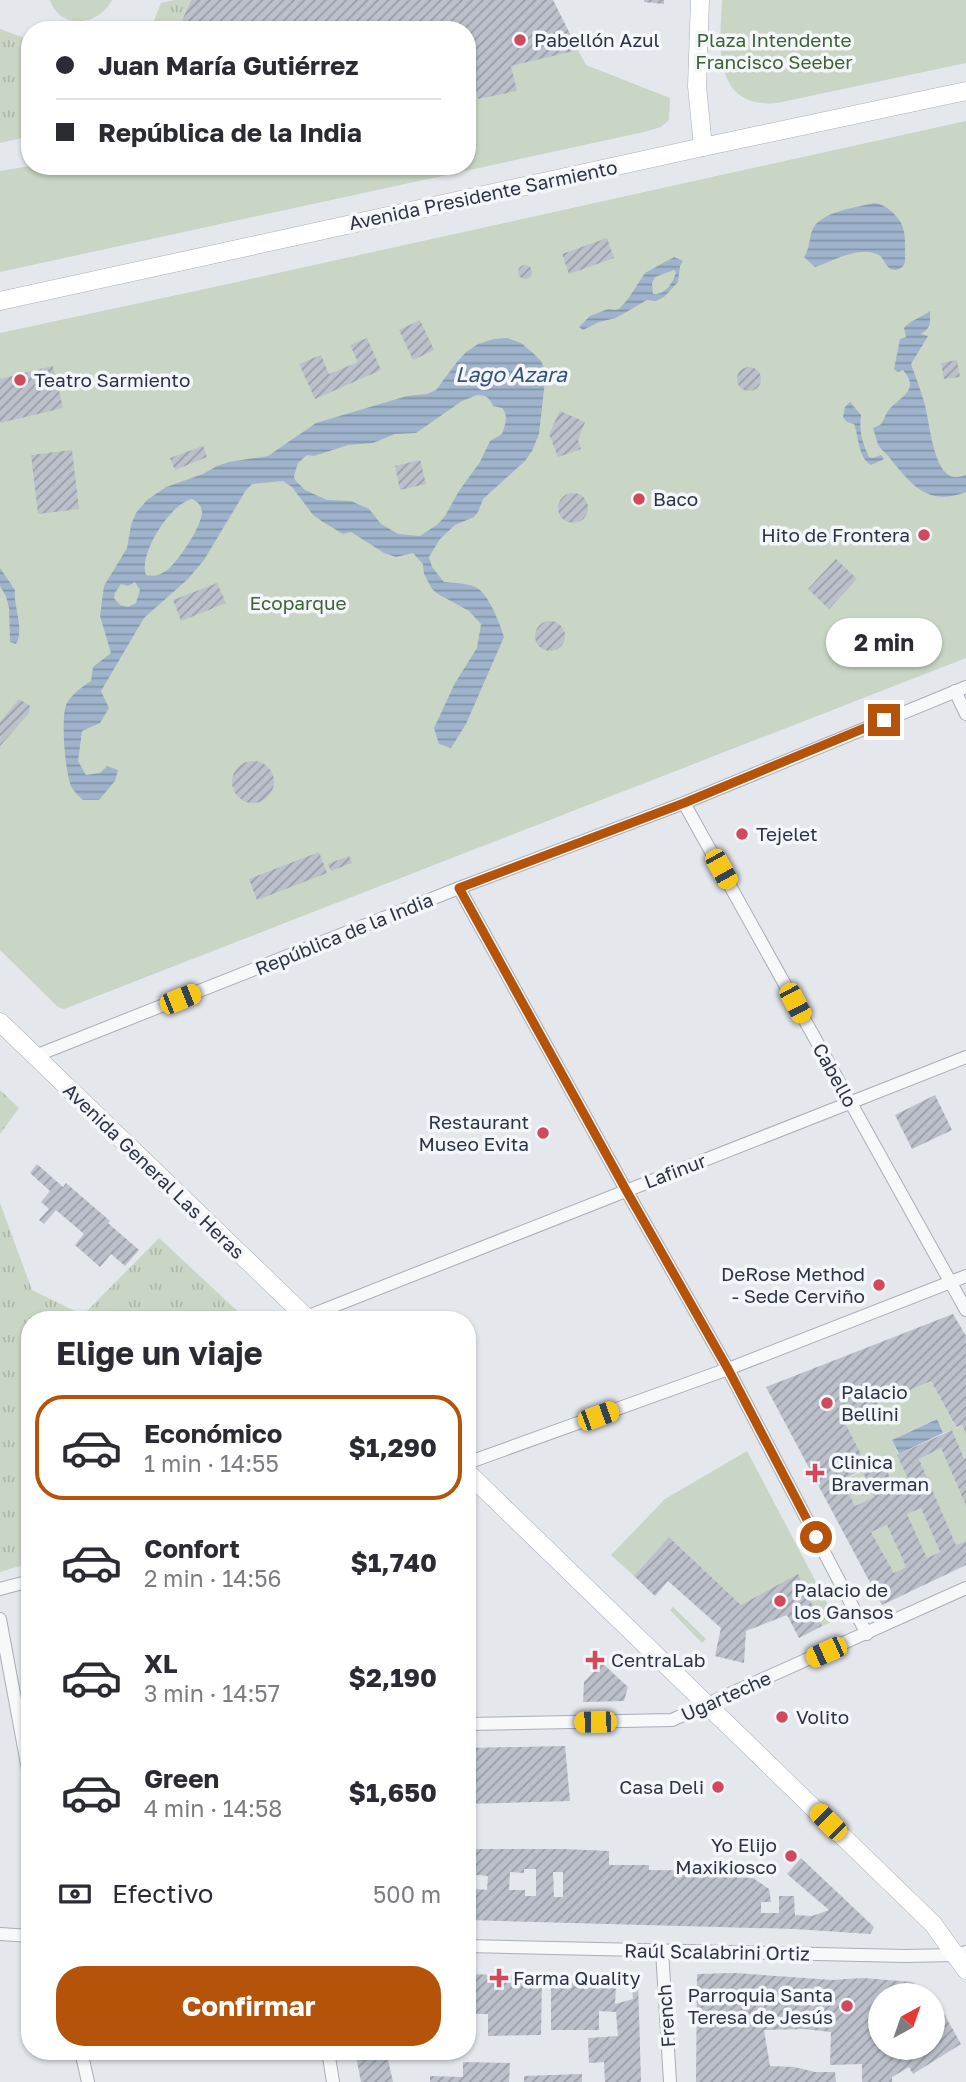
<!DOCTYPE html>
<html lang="es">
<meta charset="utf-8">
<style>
:root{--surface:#fff;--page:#f2f2f3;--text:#2b2b33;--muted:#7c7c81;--line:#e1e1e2;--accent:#b45309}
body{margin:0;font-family:"Golos Text",sans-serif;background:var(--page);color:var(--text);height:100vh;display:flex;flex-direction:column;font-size:26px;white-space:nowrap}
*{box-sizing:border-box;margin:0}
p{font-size:23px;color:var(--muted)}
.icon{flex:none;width:38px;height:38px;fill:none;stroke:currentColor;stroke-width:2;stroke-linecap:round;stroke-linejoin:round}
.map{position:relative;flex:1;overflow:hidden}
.sheet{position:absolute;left:21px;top:1311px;width:455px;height:749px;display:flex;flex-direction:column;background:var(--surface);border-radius:28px;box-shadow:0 2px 5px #0004}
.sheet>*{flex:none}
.top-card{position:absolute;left:21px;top:21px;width:455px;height:154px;border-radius:28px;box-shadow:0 2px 5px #0004;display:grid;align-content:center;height:154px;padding:0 35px;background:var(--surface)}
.needle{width:46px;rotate:40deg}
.tools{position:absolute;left:868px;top:1983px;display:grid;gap:14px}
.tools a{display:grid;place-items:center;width:77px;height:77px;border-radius:50%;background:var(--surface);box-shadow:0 2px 5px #0004;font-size:35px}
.end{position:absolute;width:32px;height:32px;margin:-16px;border:9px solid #b45309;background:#fff;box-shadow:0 0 0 4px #fff}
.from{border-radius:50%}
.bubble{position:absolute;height:49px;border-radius:24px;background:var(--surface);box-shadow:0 2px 5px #0004;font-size:23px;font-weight:700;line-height:49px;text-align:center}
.car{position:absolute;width:21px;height:42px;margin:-21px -10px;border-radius:9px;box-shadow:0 0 5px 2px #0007;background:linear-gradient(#f5c518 24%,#345 0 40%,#f5c518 0 76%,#345 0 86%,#f5c518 0)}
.top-card b{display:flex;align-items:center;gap:24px;height:66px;font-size:26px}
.top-card b+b{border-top:2px solid var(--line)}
.top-card i{width:18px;height:18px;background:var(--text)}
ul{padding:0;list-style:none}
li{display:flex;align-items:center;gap:21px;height:105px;margin:0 14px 10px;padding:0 21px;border:4px solid transparent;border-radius:28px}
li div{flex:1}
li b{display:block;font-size:26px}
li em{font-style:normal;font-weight:700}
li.active{border-color:var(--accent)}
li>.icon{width:63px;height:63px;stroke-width:1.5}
h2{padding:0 35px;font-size:32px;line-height:84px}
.pay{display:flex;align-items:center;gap:18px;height:77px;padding:0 35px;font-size:26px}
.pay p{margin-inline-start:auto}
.cta{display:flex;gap:14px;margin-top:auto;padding:14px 35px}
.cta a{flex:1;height:80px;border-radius:28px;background:var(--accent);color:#fff;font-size:28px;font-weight:700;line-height:80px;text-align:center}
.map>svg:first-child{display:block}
.grass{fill:url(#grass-tufts)}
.green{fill:#c9d6c5}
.water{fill:url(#water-rules);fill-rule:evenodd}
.building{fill:url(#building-hatch);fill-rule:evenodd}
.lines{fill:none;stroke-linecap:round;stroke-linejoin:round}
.minor-casing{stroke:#a9aeb7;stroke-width:14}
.secondary-casing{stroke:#a9aeb7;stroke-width:19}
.minor{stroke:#f7f8fa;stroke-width:12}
.secondary{stroke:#fff;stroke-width:18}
.route{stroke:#b45309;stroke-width:9}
.poi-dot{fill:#d1495b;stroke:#f4f6f9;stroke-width:2.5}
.labels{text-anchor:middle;stroke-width:7;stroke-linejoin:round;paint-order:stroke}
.poi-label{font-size:19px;fill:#2b3445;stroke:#f4f6f9;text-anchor:start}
.park-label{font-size:19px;fill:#3f6138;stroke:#f4f6f9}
.street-label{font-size:19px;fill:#2b3445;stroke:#f4f6f9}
.water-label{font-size:21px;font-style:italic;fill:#34527a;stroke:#f4f6f9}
</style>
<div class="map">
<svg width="966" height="2082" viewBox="0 0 966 2082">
<defs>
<pattern id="grass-tufts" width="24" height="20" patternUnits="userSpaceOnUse" patternTransform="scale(1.75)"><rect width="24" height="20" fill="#c9d6c5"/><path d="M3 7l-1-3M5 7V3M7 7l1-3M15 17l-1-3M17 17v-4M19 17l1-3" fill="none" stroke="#adb8ab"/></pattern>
<pattern id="water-rules" width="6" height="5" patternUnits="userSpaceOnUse" patternTransform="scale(1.75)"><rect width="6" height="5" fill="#9fb4cc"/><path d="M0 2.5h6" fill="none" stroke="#8293a7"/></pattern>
<pattern id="building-hatch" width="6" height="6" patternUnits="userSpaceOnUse" patternTransform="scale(1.75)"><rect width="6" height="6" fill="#bbc0ca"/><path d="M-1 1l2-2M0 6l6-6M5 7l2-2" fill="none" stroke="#989da6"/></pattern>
</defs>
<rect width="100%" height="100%" fill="#e4e7ec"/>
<g class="grass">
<path d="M174,0H191L178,30H150L161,3Z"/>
<path d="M0,29L30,40V136L0,143Z"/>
<path d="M0,1090L19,1108L0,1134Z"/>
<path d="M0,1203L32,1290L83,1315L159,1238L246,1319L30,1320V1563L0,1572Z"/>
</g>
<g class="green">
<path d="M50,0H112C99,26 60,31 50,0Z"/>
<path d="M722,0H966V63L777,103C711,109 720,43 722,0Z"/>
<path d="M578,50L586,65L670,98L669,120L661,127L644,132L0,272V171L30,166H467V75Z"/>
<path d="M966,121V658L64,1009L58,1007L0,950V333L228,284Z"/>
<path d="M931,1381L956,1428L962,1425L966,1434V1457H964L952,1430L943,1433L936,1419L892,1440L909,1481L895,1488L883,1461L868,1468L843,1419Z"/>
<path d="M941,1448L966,1506V1541L956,1545L919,1459Z"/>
<path d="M747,1451L836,1620L822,1626L798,1575L741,1605L669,1537L634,1576L611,1555L665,1499Z"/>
<path d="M863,1471L874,1497L855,1506L842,1481Z"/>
<path d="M921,1508L940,1552L927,1558L907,1514Z"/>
<path d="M887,1525L906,1567L894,1573L871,1532Z"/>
<path d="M673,1607L706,1639L702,1643L670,1610Z"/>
</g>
<g class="water">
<path d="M875,203C886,205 895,213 901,223C906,233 905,244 905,255C905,261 906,266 899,269C887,274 886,260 879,255C874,253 867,251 863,252C848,252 830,262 815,267L804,257C811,245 808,242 812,231C818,212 857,207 875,203Z"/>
<path d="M674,257L683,261L680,266L678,282L664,297L656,301L647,300L616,318L599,322L583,330L579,327L590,316L608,309L615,310L619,309L628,299L645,273ZM674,270L676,272C673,283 666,295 653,294L652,283L655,277Z"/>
<path d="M930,311C930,323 932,327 921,334L928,336L911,364C916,378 921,391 925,405C929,422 933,461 946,473C952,479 959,477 966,475V492C927,507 911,484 889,457C885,452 880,449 878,444C876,439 875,434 873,428L880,425C884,421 885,415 888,411C900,396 921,391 903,370L898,372L894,369L900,339L906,337L904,328C909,321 922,317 930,311Z"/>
<path d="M507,338L521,343L532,352L541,361L546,372L539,434L532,451L525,461L483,499L478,512L474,517L455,525L440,539L429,557L432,567L444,582C453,583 469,583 477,588C489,595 500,624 504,637L466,724L451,748L439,744L434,728L455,683L477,648L481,624L469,611L438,594L432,589L424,574L423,564L413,553L396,557L384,553L351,532L343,534L323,522L313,515L292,487L283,481L252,484L246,490L204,560L188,579L144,618L101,691L109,708L100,723L82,731L78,761L86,775L100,773L107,766L118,770L115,781L99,800H83C80,797 75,793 72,788C65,776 60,714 67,703C73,693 82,687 91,681L93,667L111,653L100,616L104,586L127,548L131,525L136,513L147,500L166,487L203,474L217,466L229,462L268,456L316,423L407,396L427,394L436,390L457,362L466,352L478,344L494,339ZM477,395C486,395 490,398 493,406L502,408C509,416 505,425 502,434L490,441L480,462L459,491L445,516L438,524L420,536L398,534L381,524L369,509L351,501L327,500L305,490L295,480L294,476L298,463L307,455L314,456L348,445L373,443L395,434L416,433L462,401ZM192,499C198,502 201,505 202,512C202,526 178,562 167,570C160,575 154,577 146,575C138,554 171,503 192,499ZM135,582L140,590L136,603L128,607L120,605L114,598L115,593L121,584L128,586Z"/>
<path d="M850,402L861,415C859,431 862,442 869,457L873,458L881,455L884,459L871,465C858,458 859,437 854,424L847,422L843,417L845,407Z"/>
<path d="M0,568L15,590C13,606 25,630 16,644L10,642L9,608L6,596L0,586Z"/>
<path d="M937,1419L943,1433L899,1454L892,1440Z"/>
</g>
<g class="building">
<path d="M191,0H553L578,50L511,66L517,91L478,99L473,74L467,75V30H178Z"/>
<path d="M644,0H664V4L644,2Z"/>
<path d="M607,238L614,258L569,274L562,254Z"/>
<circle cx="525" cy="272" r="7"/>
<path d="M420,320L434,350L413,360L399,330Z"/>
<path d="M367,338L381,370L315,399L299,364L321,355L329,374L358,362L350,345Z"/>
<path d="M957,360L960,377L944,379L941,363Z"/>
<path d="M53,366L63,408L0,423V379Z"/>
<circle cx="749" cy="379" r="12"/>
<path d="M560,411L585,422L578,440L581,449L558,457L549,434Z"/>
<path d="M203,446L207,457L175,470L170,458Z"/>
<path d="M72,450L79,509L38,514L31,455Z"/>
<path d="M420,460L426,484L400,490L395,466Z"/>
<circle cx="573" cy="508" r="15"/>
<path d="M836,559L857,579L829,609L808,589Z"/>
<path d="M217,583L226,603L181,621L173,600Z"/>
<circle cx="550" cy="636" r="15"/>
<path d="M19,699L30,706L29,713L0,746V722Z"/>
<circle cx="253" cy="782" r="21"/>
<path d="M319,852L327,873L257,900L249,879Z"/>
<path d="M349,856L352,863L331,871L328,864Z"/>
<path d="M935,1095L952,1130L912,1149L895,1115Z"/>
<path d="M37,1164L63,1187L66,1183L110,1221L108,1223L139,1250L125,1266L111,1254L100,1267L75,1245L84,1234L56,1210L44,1224L39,1220L49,1209L41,1202L50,1191L30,1173Z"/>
<path d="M953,1314L966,1336V1434L962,1425L956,1427L931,1381L843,1419L868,1468L883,1462L895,1488L909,1481L897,1455L952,1430L964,1458L966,1457V1506L941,1448L919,1459L956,1545L966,1541V1565L882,1605L766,1387ZM862,1470L874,1497L855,1506L842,1480ZM921,1508L940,1552L927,1558L907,1514ZM887,1525L906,1567L894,1573L871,1532Z"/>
<path d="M669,1537L741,1605L798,1574L822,1626L799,1638L787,1615L746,1631L744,1663L715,1656L721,1628L668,1581L655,1596L634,1576Z"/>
<path d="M602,1663L628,1687L624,1701L583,1702L584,1682Z"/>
<path d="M565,1746L570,1801L467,1804V1748Z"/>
<path d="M467,1849H564L609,1851V1865H649V1870L729,1871V1877L753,1878L769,1889L771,1902H761V1913H779V1896H794L795,1915L812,1916L829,1910L787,1874L801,1858L874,1927L870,1934L795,1929L467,1920V1888L487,1890L488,1876L467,1874ZM524,1869H536V1896H525V1890H509L510,1872L524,1873ZM553,1872H563V1897H554Z"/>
<path d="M735,1973L832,1980L863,1978L912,1982L932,1995H880V2048H933V1994L961,2044L913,2074L909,2067L892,2077V2082H862V2064L830,2065L831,2032L804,2029L764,2030L770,2066L794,2067L815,2072H835L836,2082H696L697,1974Z"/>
<path d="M467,1974L542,1976L541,2035L488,2036V2014H467Z"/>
<path d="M551,1977L638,1980L641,2082H605L604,2062L589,2063L588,2038L618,2036L616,2012L599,2011V2030H551ZM616,1985L632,1987L633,1999L615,2004Z"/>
<path d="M355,2051H386L393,2082H361Z"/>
<path d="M463,2062L510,2063L509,2082H430V2076L463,2077Z"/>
<path d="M582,2074V2082H524V2076Z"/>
</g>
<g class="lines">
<g class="minor-casing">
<g id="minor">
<path d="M955,691L966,714"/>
<path d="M684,803L966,1310"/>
<path d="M459,888L626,1190L728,1369L867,1634"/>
<path d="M35,1056L459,888L684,803L966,687"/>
<path d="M306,1317L966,1057"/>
<path d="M467,1463L728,1369L966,1276"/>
<path d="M0,1589L30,1581"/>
<path d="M0,1619L30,1780"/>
<path d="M467,1724L672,1720L966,1588"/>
<path d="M0,1934L30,1936"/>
<path d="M467,1946L905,1956L956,1955L966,1952"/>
<path d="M662,1950L670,2082"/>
<path d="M81,2051L88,2082"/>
<path d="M328,2051L333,2082"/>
</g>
</g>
<g class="secondary-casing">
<g id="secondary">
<path d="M700,0L697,86L703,147"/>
<path d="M0,301L703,147L966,91"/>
<path d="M0,1022L309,1320"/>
<path d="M467,1472L933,1924L966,1970"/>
</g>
</g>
<use href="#minor" class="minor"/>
<use href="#secondary" class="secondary"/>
</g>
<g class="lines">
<path class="route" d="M816,1537L728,1369L626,1190L459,888L684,803L884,720"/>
</g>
<g class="poi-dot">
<circle cx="520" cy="40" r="7"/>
<circle cx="20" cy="380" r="7"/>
<circle cx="639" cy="499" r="7"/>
<circle cx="924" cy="535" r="7"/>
<circle cx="742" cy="834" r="7"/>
<circle cx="543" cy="1133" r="7"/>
<circle cx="879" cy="1285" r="7"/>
<circle cx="827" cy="1403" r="7"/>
<path d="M811.5 1462.5h7v7h7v7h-7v7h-7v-7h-7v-7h7z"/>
<circle cx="780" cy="1601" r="7"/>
<path d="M591.5 1649.5h7v7h7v7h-7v7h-7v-7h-7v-7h7z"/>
<circle cx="782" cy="1717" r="7"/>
<circle cx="718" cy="1787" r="7"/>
<circle cx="791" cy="1856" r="7"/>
<path d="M495.5 1967.5h7v7h7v7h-7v7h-7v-7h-7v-7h7z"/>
<circle cx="847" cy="2006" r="7"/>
</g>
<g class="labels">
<g class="poi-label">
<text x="534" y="47">Pabellón Azul</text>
<text x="34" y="387">Teatro Sarmiento</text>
<text x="653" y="506">Baco</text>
<text x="910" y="542" text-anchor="end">Hito de Frontera</text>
<text x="756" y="841">Tejelet</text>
<text x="529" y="1129" text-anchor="end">Restaurant<tspan x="529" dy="22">Museo Evita</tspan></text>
<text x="865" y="1281" text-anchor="end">DeRose Method<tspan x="865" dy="22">- Sede Cerviño</tspan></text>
<text x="841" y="1399">Palacio<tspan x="841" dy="22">Bellini</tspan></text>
<text x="831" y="1469">Clinica<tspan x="831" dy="22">Braverman</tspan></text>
<text x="794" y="1597">Palacio de<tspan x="794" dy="22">los Gansos</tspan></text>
<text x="611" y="1667">CentraLab</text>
<text x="796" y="1724">Volito</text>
<text x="704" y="1794" text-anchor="end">Casa Deli</text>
<text x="777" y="1852" text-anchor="end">Yo Elijo<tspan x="777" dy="22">Maxikiosco</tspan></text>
<text x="513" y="1985">Farma Quality</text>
<text x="833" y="2002" text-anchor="end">Parroquia Santa<tspan x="833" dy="22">Teresa de Jesús</tspan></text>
</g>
<g class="park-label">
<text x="774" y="47">Plaza Intendente<tspan x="774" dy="22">Francisco Seeber</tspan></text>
<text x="298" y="610">Ecoparque</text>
</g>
<g class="street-label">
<text transform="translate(483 195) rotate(-12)" y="7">Avenida Presidente Sarmiento</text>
<text transform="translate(344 934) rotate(-22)" y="7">República de la India</text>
<text transform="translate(835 1075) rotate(61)" y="7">Cabello</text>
<text transform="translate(154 1171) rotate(44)" y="7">Avenida General Las Heras</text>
<text transform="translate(675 1171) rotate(-21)" y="7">Lafinur</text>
<text transform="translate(726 1696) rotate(-24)" y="7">Ugarteche</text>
<text transform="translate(717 1952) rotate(1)" y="7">Raúl Scalabrini Ortiz</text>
<text transform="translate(666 2016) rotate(-94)" y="7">French</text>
</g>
<g class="water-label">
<text x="511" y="382">Lago Azara</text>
</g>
</g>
</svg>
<div class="tools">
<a><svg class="needle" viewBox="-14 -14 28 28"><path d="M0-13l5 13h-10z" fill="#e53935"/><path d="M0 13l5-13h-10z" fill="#7c7c81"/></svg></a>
</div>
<i class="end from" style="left:816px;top:1537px"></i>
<i class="end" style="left:884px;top:720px"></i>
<div class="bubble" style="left:826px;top:618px;width:116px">2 min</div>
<i class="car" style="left:721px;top:869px;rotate:151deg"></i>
<i class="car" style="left:180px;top:999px;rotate:68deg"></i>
<i class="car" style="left:795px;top:1003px;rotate:152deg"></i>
<i class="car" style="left:598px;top:1416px;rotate:70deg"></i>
<i class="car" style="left:826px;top:1652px;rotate:246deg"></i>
<i class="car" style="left:595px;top:1722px;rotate:269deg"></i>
<i class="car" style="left:828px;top:1822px;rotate:315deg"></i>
<div class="top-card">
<b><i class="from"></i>Juan María Gutiérrez</b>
<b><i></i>República de la India</b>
</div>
<section class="sheet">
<h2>Elige un viaje</h2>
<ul>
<li class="active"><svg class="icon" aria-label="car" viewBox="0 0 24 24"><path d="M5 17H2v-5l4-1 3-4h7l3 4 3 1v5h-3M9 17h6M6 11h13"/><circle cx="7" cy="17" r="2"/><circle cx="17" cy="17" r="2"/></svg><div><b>Económico</b><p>1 min · 14:55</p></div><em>$1,290</em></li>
<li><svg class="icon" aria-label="car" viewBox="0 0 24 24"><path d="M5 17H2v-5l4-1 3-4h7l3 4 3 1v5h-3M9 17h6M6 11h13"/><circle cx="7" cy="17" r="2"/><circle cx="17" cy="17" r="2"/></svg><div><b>Confort</b><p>2 min · 14:56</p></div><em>$1,740</em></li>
<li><svg class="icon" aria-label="car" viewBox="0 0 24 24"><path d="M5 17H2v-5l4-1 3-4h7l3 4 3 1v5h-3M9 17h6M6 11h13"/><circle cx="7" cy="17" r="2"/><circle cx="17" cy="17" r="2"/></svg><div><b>XL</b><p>3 min · 14:57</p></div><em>$2,190</em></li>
<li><svg class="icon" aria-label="car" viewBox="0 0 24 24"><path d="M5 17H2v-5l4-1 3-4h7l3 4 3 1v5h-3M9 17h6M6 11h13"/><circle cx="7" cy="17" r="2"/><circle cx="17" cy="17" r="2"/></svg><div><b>Green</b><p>4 min · 14:58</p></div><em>$1,650</em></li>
</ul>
<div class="pay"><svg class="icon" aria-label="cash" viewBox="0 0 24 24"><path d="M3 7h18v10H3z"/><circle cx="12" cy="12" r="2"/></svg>Efectivo<p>500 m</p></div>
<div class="cta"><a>Confirmar</a></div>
</section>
</div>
